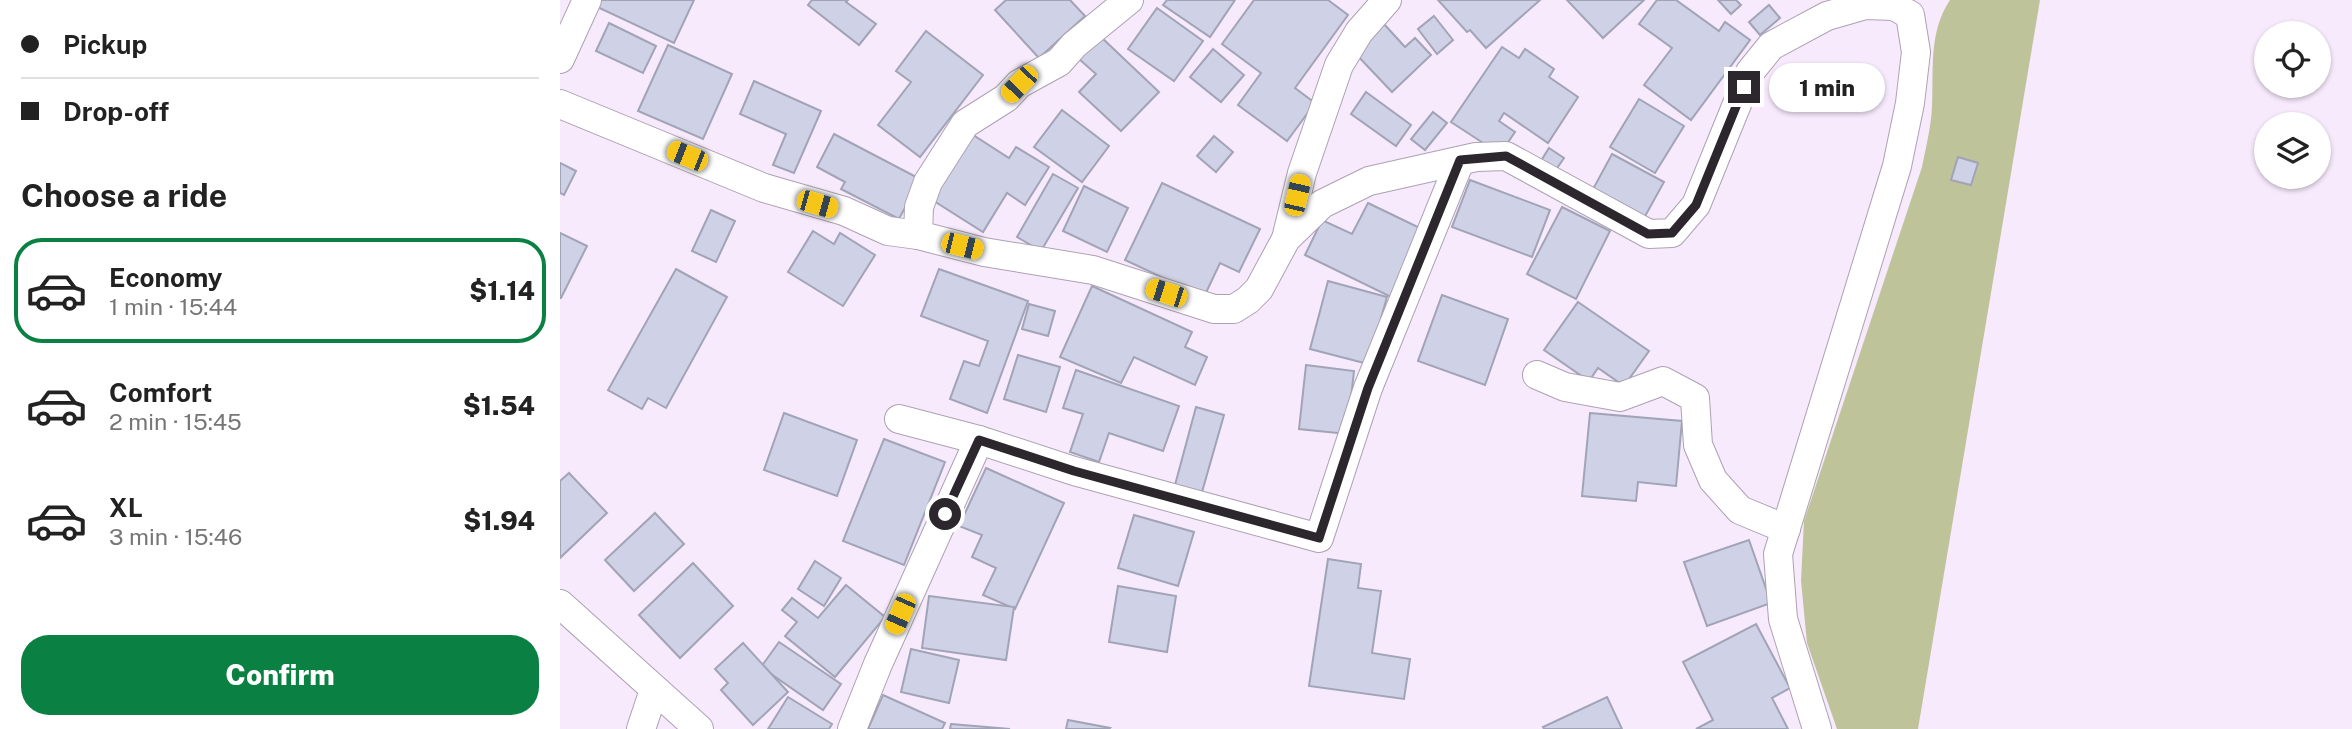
<!DOCTYPE html>
<meta charset="utf-8">
<style>
:root{--surface:#fff;--page:#f2f2f2;--text:#222;--muted:#767676;--line:#e0e0e0;--accent:#0b8043}
body{margin:0;font-family:"Public Sans",sans-serif;background:var(--page);color:var(--text);height:100vh;display:flex;flex-direction:column;font-size:26px;white-space:nowrap}
*{box-sizing:border-box;margin:0}
p{font-size:23px;color:var(--muted)}
.icon{flex:none;width:38px;height:38px;fill:none;stroke:currentColor;stroke-width:2;stroke-linecap:round;stroke-linejoin:round}
.map{position:relative;flex:1;overflow:hidden}
.sheet{display:flex;flex-direction:column;background:var(--surface);width:560px}
.sheet>*{flex:none}
.hud{display:grid;align-content:center;height:154px;padding:0 21px;background:var(--surface)}
.controls{position:absolute;left:1694px;top:21px;display:grid;gap:14px}
.controls a{display:grid;place-items:center;width:77px;height:77px;border-radius:50%;background:var(--surface);box-shadow:0 2px 5px #0004;font-size:35px}
.end{position:absolute;width:32px;height:32px;margin:-16px;border:9px solid #2b272d;background:#fff;box-shadow:0 0 0 4px #fff}
.from{border-radius:50%}
.bubble{position:absolute;height:49px;border-radius:24px;background:var(--surface);box-shadow:0 2px 5px #0004;font-size:23px;font-weight:800;line-height:49px;text-align:center}
.car{position:absolute;width:21px;height:42px;margin:-21px -10px;border-radius:9px;box-shadow:0 0 5px 2px #0007;background:linear-gradient(#f5c518 24%,#345 0 40%,#f5c518 0 76%,#345 0 86%,#f5c518 0)}
.hud b{display:flex;align-items:center;gap:24px;height:66px;font-size:26px}
.hud b+b{border-top:2px solid var(--line)}
.hud i{width:18px;height:18px;background:var(--text)}
ul{padding:0;list-style:none}
li{display:flex;align-items:center;gap:21px;height:105px;margin:0 14px 10px;padding:0 7px;border:4px solid transparent;border-radius:28px}
li div{flex:1}
li b{display:block;font-size:26px}
li em{font-style:normal;font-weight:800}
li.active{border-color:var(--accent)}
li>.icon{width:63px;height:63px;stroke-width:1.5}
h2{padding:0 21px;font-size:32px;line-height:84px}
.action{display:flex;gap:14px;margin-top:auto;padding:14px 21px}
.action a{flex:1;height:80px;border-radius:28px;background:var(--accent);color:#fff;font-size:28px;font-weight:800;line-height:80px;text-align:center}
main{display:flex;flex:1;min-height:0}
.map>svg:first-child{display:block}
.green{fill:#bec39a}
.building{fill:#cfd2e6;stroke:#a1a3b6;stroke-width:2}
.lines{fill:none;stroke-linecap:round;stroke-linejoin:round}
.minor-casing{stroke:#ada1b2;stroke-width:30}
.minor{stroke:#fff;stroke-width:28}
.route{stroke:#2b272d;stroke-width:9}
</style>
<main>
<section class="sheet">
<div class="hud">
<b><i class="from"></i>Pickup</b>
<b><i></i>Drop-off</b>
</div>
<h2>Choose a ride</h2>
<ul>
<li class="active"><svg class="icon" aria-label="car" viewBox="0 0 24 24"><path d="M5 17H2v-5l4-1 3-4h7l3 4 3 1v5h-3M9 17h6M6 11h13"/><circle cx="7" cy="17" r="2"/><circle cx="17" cy="17" r="2"/></svg><div><b>Economy</b><p>1 min · 15:44</p></div><em>$1.14</em></li>
<li><svg class="icon" aria-label="car" viewBox="0 0 24 24"><path d="M5 17H2v-5l4-1 3-4h7l3 4 3 1v5h-3M9 17h6M6 11h13"/><circle cx="7" cy="17" r="2"/><circle cx="17" cy="17" r="2"/></svg><div><b>Comfort</b><p>2 min · 15:45</p></div><em>$1.54</em></li>
<li><svg class="icon" aria-label="car" viewBox="0 0 24 24"><path d="M5 17H2v-5l4-1 3-4h7l3 4 3 1v5h-3M9 17h6M6 11h13"/><circle cx="7" cy="17" r="2"/><circle cx="17" cy="17" r="2"/></svg><div><b>XL</b><p>3 min · 15:46</p></div><em>$1.94</em></li>
</ul>
<div class="action"><a>Confirm</a></div>
</section>
<div class="map">
<svg width="1792" height="729" viewBox="0 0 1792 729">
<rect width="100%" height="100%" fill="#f7eafc"/>
<path class="green" d="M1390,0H1480L1358,729H1277L1247,643L1241,581L1244,521L1362,167C1366,147 1371,127 1372,107C1374,70 1368,33 1390,0Z"/>
<g class="building">
<path d="M35,0H134L114,43L33,5Z"/>
<path d="M252,0H288L286,2L316,24L299,45L248,5Z"/>
<path d="M446,0H510L525,16L479,58L435,10Z"/>
<path d="M607,0H675L650,37L603,5Z"/>
<path d="M694,0H768L788,15L735,88L755,103L727,141L678,105L701,73L662,44Z"/>
<path d="M878,0H980L926,48L910,30L907,32Z"/>
<path d="M1007,0H1084L1043,38Z"/>
<path d="M1097,0H1116L1159,31L1165,22L1190,40L1131,120L1084,85L1112,48L1079,24Z"/>
<path d="M1158,0H1176L1181,5L1171,14Z"/>
<path d="M1209,5L1220,18L1200,35L1189,22Z"/>
<path d="M597,8L643,41L614,81L568,49Z"/>
<path d="M874,16L893,40L877,54L858,29Z"/>
<path d="M49,23L96,46L83,73L36,51Z"/>
<path d="M824,24L845,47L855,38L871,55L832,92L794,52Z"/>
<path d="M366,31L423,75L360,157L318,125L351,82L336,71Z"/>
<path d="M541,37L599,92L561,131L519,92L536,74L519,59Z"/>
<path d="M108,45L172,74L143,139L78,111Z"/>
<path d="M942,47L959,58L965,49L994,69L989,77L1018,97L988,143L944,113L939,121L955,132L940,154L891,122Z"/>
<path d="M653,49L684,75L661,102L630,77Z"/>
<path d="M194,81L261,111L234,173L213,165L226,134L180,114Z"/>
<path d="M806,92L851,125L836,146L791,114Z"/>
<path d="M1079,99L1124,126L1095,173L1050,147Z"/>
<path d="M502,110L549,146L522,182L474,147Z"/>
<path d="M873,112L887,123L865,150L851,139Z"/>
<path d="M407,131L449,158L456,147L489,167L465,205L447,193L423,232L366,196Z"/>
<path d="M274,134L360,179L339,219L281,189L285,182L257,167Z"/>
<path d="M654,136L673,152L656,172L637,156Z"/>
<path d="M989,148L1004,158L993,174L979,164Z"/>
<path d="M1052,154L1104,182L1083,220L1032,191Z"/>
<path d="M1398,157L1418,163L1411,185L1391,180Z"/>
<path d="M0,163L16,171L4,195L0,193Z"/>
<path d="M493,174L518,188L481,251L457,237Z"/>
<path d="M910,180L990,210L972,257L892,227Z"/>
<path d="M602,183L700,229L679,272L660,263L644,297L565,260Z"/>
<path d="M524,186L568,208L547,252L503,231Z"/>
<path d="M808,203L864,230L831,297L745,255L762,220L792,234Z"/>
<path d="M1002,207L1050,231L1016,299L967,274Z"/>
<path d="M151,210L175,221L156,262L132,251Z"/>
<path d="M253,231L274,244L280,233L315,255L283,306L228,272Z"/>
<path d="M0,233L27,246L1,298H0Z"/>
<path d="M116,269L167,297L106,408L88,398L82,409L48,390Z"/>
<path d="M379,269L468,301L427,413L390,399L404,361L419,366L428,341L361,316Z"/>
<path d="M768,281L827,297L808,364L750,349Z"/>
<path d="M532,286L632,332L625,347L647,357L635,385L574,357L561,383L500,357Z"/>
<path d="M882,295L948,319L925,385L858,361Z"/>
<path d="M1018,302L1089,351L1064,386L1038,368L1029,381L984,350Z"/>
<path d="M469,304L495,311L488,336L462,329Z"/>
<path d="M458,355L500,367L486,412L444,399Z"/>
<path d="M746,365L794,371L787,434L739,429Z"/>
<path d="M516,370L619,406L603,451L549,433L539,462L510,452L523,414L503,408Z"/>
<path d="M636,407L664,415L642,492L615,485Z"/>
<path d="M224,413L297,440L277,496L204,470Z"/>
<path d="M1030,413L1122,421L1116,486L1078,482L1076,501L1022,496Z"/>
<path d="M324,439L385,462L344,565L283,541Z"/>
<path d="M426,468L504,503L455,609L423,595L436,568L412,557L422,535L399,526Z"/>
<path d="M9,473L47,513L0,558V481Z"/>
<path d="M95,513L124,544L74,591L45,560Z"/>
<path d="M574,515L634,532L618,586L558,568Z"/>
<path d="M1189,540L1211,603L1147,626L1124,562Z"/>
<path d="M768,559L801,564L798,588L821,591L812,653L850,659L844,699L749,686Z"/>
<path d="M255,561L281,578L264,606L238,589Z"/>
<path d="M133,563L173,606L120,658L79,615Z"/>
<path d="M286,585L325,617L275,677L225,636L237,622L222,610L232,598L258,618Z"/>
<path d="M558,586L616,596L607,652L549,642Z"/>
<path d="M369,596L454,607L446,660L362,648Z"/>
<path d="M1196,624L1230,688L1212,698L1228,729H1136L1153,720L1123,662Z"/>
<path d="M219,642L281,684L263,710L201,667Z"/>
<path d="M183,643L228,692L193,725L161,690L168,683L155,669Z"/>
<path d="M351,649L399,660L389,703L341,692Z"/>
<path d="M323,695L385,723L382,729H308Z"/>
<path d="M228,697L272,724L269,729H208Z"/>
<path d="M1047,697L1062,729H984L983,727Z"/>
<path d="M508,720L550,728L549,729H506Z"/>
<path d="M391,724L450,729H390Z"/>
</g>
<g class="lines">
<g class="minor-casing">
<g id="minor">
<path d="M0,59L27,0"/>
<path d="M0,104L204,188L284,211L328,231L358,235L424,252L533,270L654,309H674L688,300L699,289L726,239L762,204L809,181L916,157L946,156L1089,234L1112,233L1136,205L1190,72L1211,46L1267,16L1305,5L1334,6L1350,15L1356,52L1350,103L1337,166L1218,554L1223,619L1257,729"/>
<path d="M358,235L359,207L368,182L405,124L446,98L459,84L499,62L514,45L569,0"/>
<path d="M726,239L742,173L779,65L799,32L827,0"/>
<path d="M977,375L1005,387L1060,397L1103,381L1135,398L1138,445L1153,480L1180,510L1226,529"/>
<path d="M339,419L419,440L514,471L759,538L808,388L900,161"/>
<path d="M0,604L139,729"/>
<path d="M81,729L94,690"/>
<path d="M292,729L318,664L419,440"/>
</g>
</g>
<use href="#minor" class="minor"/>
</g>
<g class="lines">
<path class="route" d="M385,514L419,440L514,471L759,538L808,388L900,160L946,156L1088,234L1112,233L1136,205L1184,87"/>
</g>
</svg>
<div class="controls">
<a><svg class="icon" aria-label="locate" viewBox="0 0 24 24"><circle cx="12" cy="12" r="6"/><path d="M12 2v4M12 18v4M2 12h4M18 12h4"/></svg></a>
<a><svg class="icon" aria-label="layers" viewBox="0 0 24 24"><path d="M12 4l9 5-9 5-9-5zM3 14l9 5 9-5"/></svg></a>
</div>
<i class="end from" style="left:385px;top:514px"></i>
<i class="end" style="left:1184px;top:87px"></i>
<div class="bubble" style="left:1209px;top:63px;width:116px">1 min</div>
<i class="car" style="left:459px;top:84px;rotate:224deg"></i>
<i class="car" style="left:127px;top:156px;rotate:292deg"></i>
<i class="car" style="left:737px;top:195px;rotate:13deg"></i>
<i class="car" style="left:257px;top:204px;rotate:106deg"></i>
<i class="car" style="left:402px;top:246px;rotate:104deg"></i>
<i class="car" style="left:606px;top:293px;rotate:288deg"></i>
<i class="car" style="left:340px;top:614px;rotate:204deg"></i>
</div>
</main>
